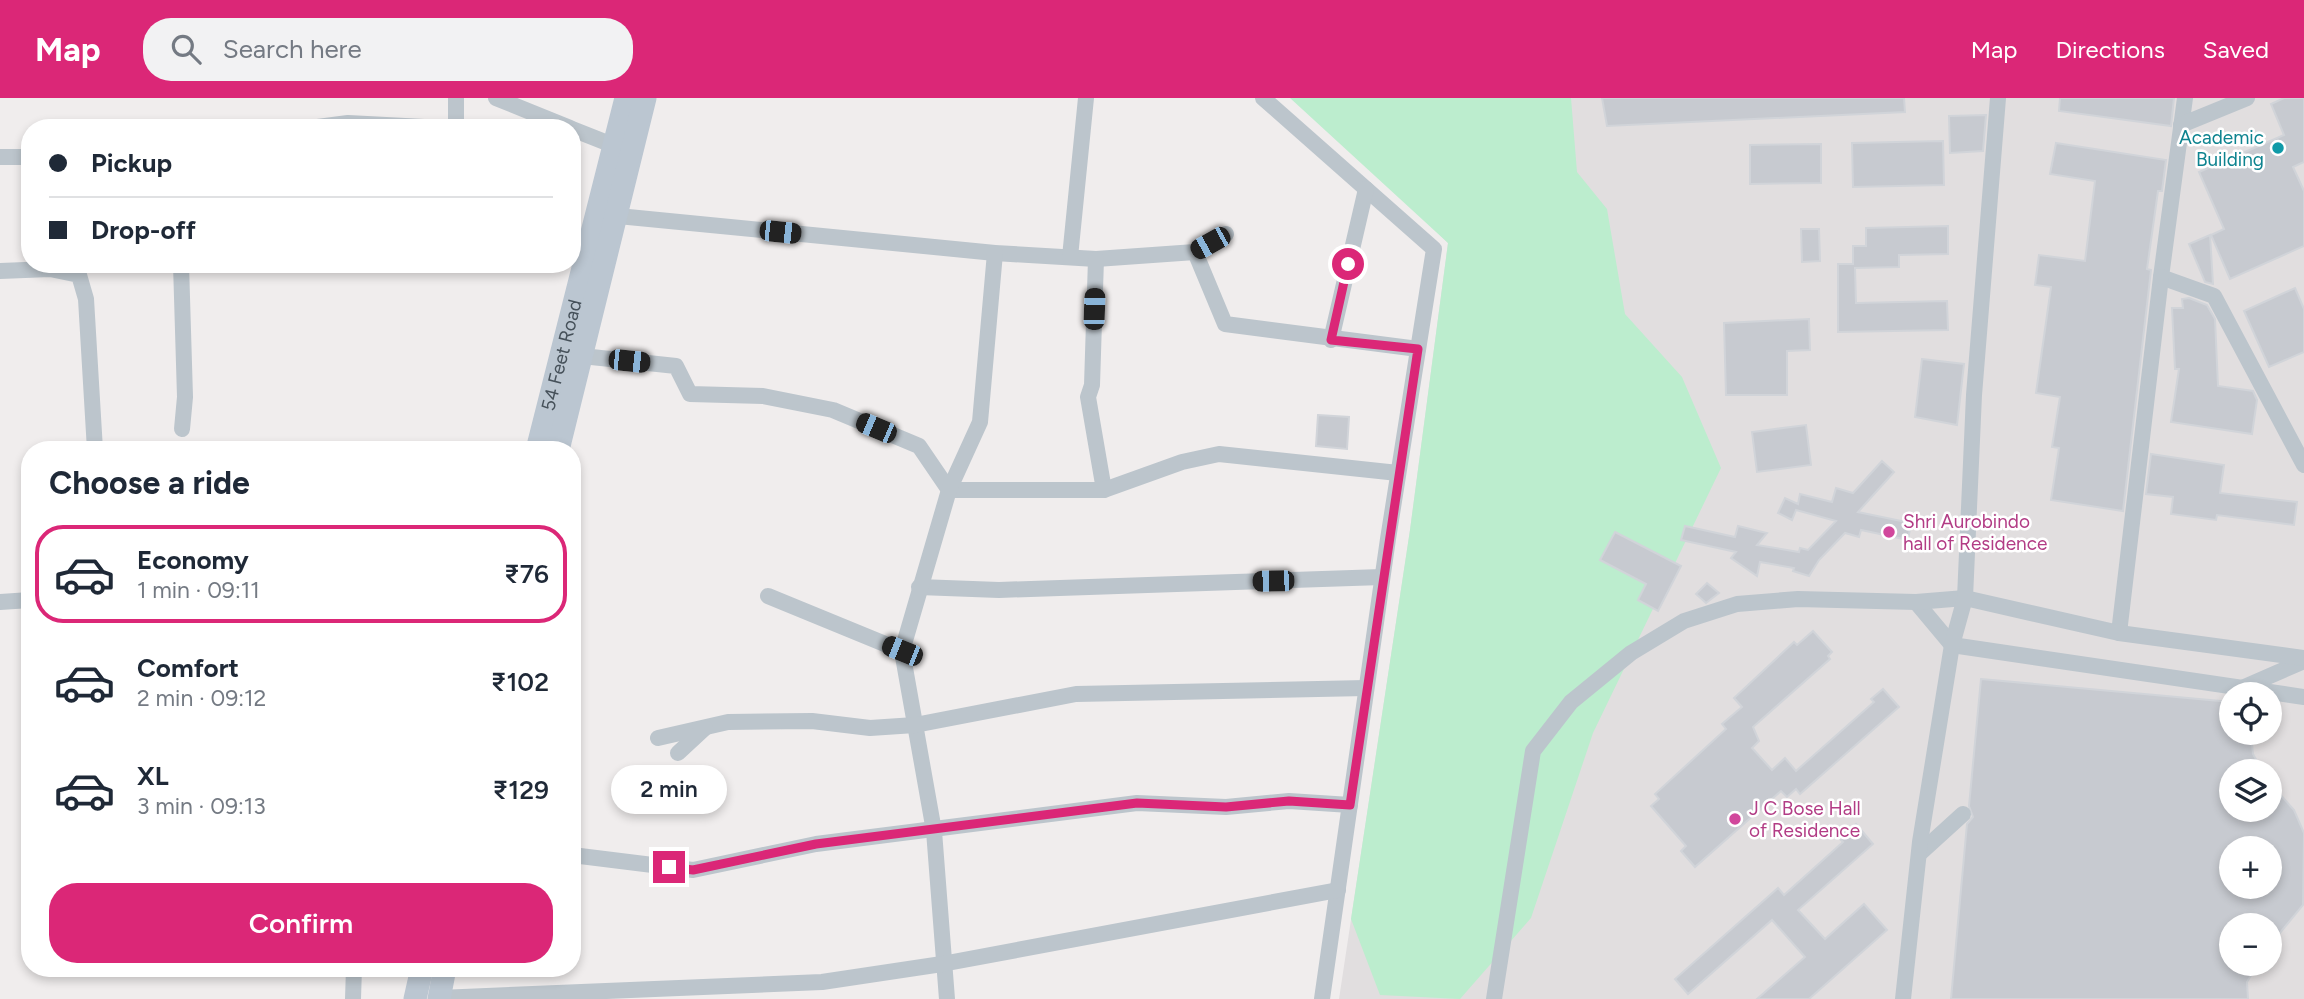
<!DOCTYPE html>
<meta charset="utf-8">
<style>
:root{--surface:#fff;--page:#f2f2f3;--text:#1f2937;--muted:#747a83;--line:#e0e1e3;--accent:#db2777}
body{margin:0;font-family:Figtree,sans-serif;background:var(--page);color:var(--text);height:100vh;display:flex;flex-direction:column;font-size:26px;white-space:nowrap}
*{box-sizing:border-box;margin:0}
p{font-size:23px;color:var(--muted)}
.icon{flex:none;width:38px;height:38px;fill:none;stroke:currentColor;stroke-width:2;stroke-linecap:round;stroke-linejoin:round}
.map{position:relative;flex:1;overflow:hidden}
.details{position:absolute;left:21px;top:343px;width:560px;height:536px;display:flex;flex-direction:column;background:var(--surface);border-radius:28px;box-shadow:0 4px 10px #0003}
.details>*{flex:none}
.guide{position:absolute;left:21px;top:21px;width:560px;height:154px;border-radius:28px;box-shadow:0 4px 10px #0003;display:grid;align-content:center;height:154px;padding:0 28px;background:var(--surface)}
.controls{position:absolute;left:2219px;top:584px;display:grid;gap:14px}
.controls a{display:grid;place-items:center;width:63px;height:63px;border-radius:50%;background:var(--surface);box-shadow:0 4px 10px #0003;font-size:35px}
.end{position:absolute;width:32px;height:32px;margin:-16px;border:9px solid #db2777;background:#fff;box-shadow:0 0 0 4px #fff}
.from{border-radius:50%}
.bubble{position:absolute;height:49px;border-radius:24px;background:var(--surface);box-shadow:0 4px 10px #0003;font-size:23px;font-weight:600;line-height:49px;text-align:center}
.car{position:absolute;width:21px;height:42px;margin:-21px -10px;border-radius:9px;box-shadow:0 0 5px 2px #0007;background:linear-gradient(#222 24%,#8ab4d8 0 40%,#222 0 76%,#8ab4d8 0 86%,#222 0)}
.guide b{display:flex;align-items:center;gap:24px;height:66px;font-size:26px}
.guide b+b{border-top:2px solid var(--line)}
.guide i{width:18px;height:18px;background:var(--text)}
ul{padding:0;list-style:none}
li{display:flex;align-items:center;gap:21px;height:98px;margin:0 14px 10px;padding:0 14px;border:4px solid transparent;border-radius:28px}
li div{flex:1}
li b{display:block;font-size:26px}
li em{font-style:normal;font-weight:600}
li.selected{border-color:var(--accent)}
li>.icon{width:63px;height:63px;stroke-width:1.5}
h2{padding:0 28px;font-size:32px;line-height:84px}
.button{display:flex;gap:14px;margin-top:auto;padding:14px 28px}
.button a{flex:1;height:80px;border-radius:28px;background:var(--accent);color:#fff;font-size:28px;font-weight:600;line-height:80px;text-align:center}
header{display:flex;align-items:center;gap:42px;box-sizing:border-box;height:98px;padding:0 35px;background:var(--accent);color:#fff}
header strong{font-size:33px}
nav{display:flex;gap:38px;margin-inline-start:auto;font-size:24px}
.search{width:490px;height:63px;background:var(--page);display:flex;align-items:center;gap:18px;box-sizing:border-box;padding:0 24px;border-radius:28px;color:var(--muted);font-size:26px}
.map>svg:first-child{display:block}
.education{fill:#e1dedf;fill-rule:evenodd}
.green{fill:#bcedce}
.building{fill:#c7cad0;stroke:#d1d4d9;stroke-width:2;fill-rule:evenodd}
.lines{fill:none;stroke-linecap:round;stroke-linejoin:round}
.street{stroke:#bcc5cc;stroke-width:16}
.secondary{stroke:#bbc6d1;stroke-width:23}
.route{stroke:#db2777;stroke-width:9}
.culture-dot{fill:#0f9aa8;stroke:#fff;stroke-width:2.5}
.hotel-dot{fill:#d1479c;stroke:#fff;stroke-width:2.5}
.labels{text-anchor:middle;stroke-width:5;stroke-linejoin:round;paint-order:stroke}
.culture-label{font-size:19px;fill:#0d838f;stroke:#fff;text-anchor:end}
.street-label{font-size:19px;fill:#46515a;stroke:#fff}
.hotel-label{font-size:19px;fill:#b23c85;stroke:#fff;text-anchor:start}
</style>
<header>
<strong>Map</strong>
<div class="search"><svg class="icon" aria-label="search" viewBox="0 0 24 24"><circle cx="10" cy="10" r="6"/><path d="M15 15l6 6"/></svg>Search here</div>
<nav><a>Map</a><a>Directions</a><a>Saved</a></nav>
</header>
<div class="map">
<svg width="2304" height="901" viewBox="0 0 2304 901">
<rect width="100%" height="100%" fill="#f0eded"/>
<path class="education" d="M1293,0H2304V901H1339L1410,432L1448,145L1355,54ZM2231,597H2270V635H2231ZM2231,674H2270V712H2231ZM2231,751H2270V789H2231ZM2231,828H2270V866H2231Z"/>
<path class="green" d="M1290,0H1571L1577,74L1607,111L1625,216L1682,279L1721,370L1593,635L1531,820L1460,901L1380,897L1351,821L1410,432L1448,145Z"/>
<g class="building">
<path d="M1602,0H1904L1905,14L1607,28Z"/>
<path d="M2060,0H2174L2171,28L2059,13Z"/>
<path d="M2284,0H2304V64L2293,69L2304,93V148L2230,181L2211,137L2224,131L2199,74L2284,37L2271,6Z"/>
<path d="M1986,17L1983,53L1950,55L1949,18Z"/>
<path d="M1943,43L1944,87L1853,89L1852,45Z"/>
<path d="M2056,45L2166,62L2162,93H2158L2147,171L2151,172L2123,413L2051,402L2059,350L2052,349L2060,299L2036,295L2051,189L2035,187L2039,157L2085,163L2095,83L2050,76Z"/>
<path d="M1821,46V85L1750,86V47Z"/>
<path d="M1948,128V156L1899,157V169L1855,170L1856,205L1947,203L1948,232L1838,234V166H1853V148H1866V130Z"/>
<path d="M1801,131H1819L1820,163L1802,164Z"/>
<path d="M2210,137L2213,186L2205,184L2189,146Z"/>
<path d="M2295,190L2304,211V254L2269,269L2244,213Z"/>
<path d="M2189,200L2207,207L2215,221L2218,288L2253,293L2257,302L2252,336L2171,324L2179,271H2175L2172,210H2183L2182,201Z"/>
<path d="M1809,221L1810,252L1787,253V297H1726L1724,225Z"/>
<path d="M1922,261L1964,266L1957,327L1915,319Z"/>
<path d="M1318,317L1349,319L1347,351L1316,348Z"/>
<path d="M1806,327L1811,367L1757,374L1752,334Z"/>
<path d="M2151,356L2224,367L2220,395L2297,404L2294,427L2217,417L2216,422L2171,416L2173,399L2146,396Z"/>
<path d="M1882,363L1894,374L1858,414L1911,425L1908,442L1861,432L1859,439L1845,435L1819,462L1809,478L1793,473L1794,470L1760,464L1757,478L1731,460L1736,454L1681,442L1685,428L1735,439L1738,428L1767,435L1757,447L1799,454L1800,450L1808,452L1836,423L1796,412L1792,422L1778,415L1785,400L1798,406L1800,396L1832,404L1836,390L1853,395Z"/>
<path d="M1615,434L1681,468L1658,513L1638,502L1646,486L1600,462Z"/>
<path d="M1707,485L1719,495L1706,505L1696,496Z"/>
<path d="M1813,533L1832,554L1828,558L1830,561L1753,629L1759,643L1752,650L1772,672L1785,660L1796,673L1874,604L1871,601L1883,591L1899,609L1800,696L1796,691L1787,699L1781,693L1695,769L1681,753L1686,748L1651,708L1659,701L1655,696L1726,631L1722,626L1742,609L1734,600L1794,544L1797,547Z"/>
<path d="M1981,581L2231,604V635H2251L2253,656L2263,674H2231V712H2270V685L2294,712L2304,735L2303,807L2270,847V828H2231V866H2258L2247,884L2248,901H1951L1967,726L1973,719L1969,708ZM2231,751H2270V789H2231Z"/>
<path d="M1856,726L1873,746L1798,812L1825,841L1864,806L1887,832L1809,901H1757L1805,859L1772,822L1688,896L1675,881L1778,790L1784,797L1843,744L1839,740Z"/>
</g>
<g class="lines">
<g class="street">
<path d="M456,0V30"/>
<path d="M496,0L570,30"/>
<path d="M1263,0L1434,151L1388,441L1322,901"/>
<path d="M2185,0L2161,179L2214,198L2304,367"/>
<path d="M2181,27L2247,0"/>
<path d="M310,30L348,25L443,30"/>
<path d="M572,31L615,48"/>
<path d="M0,59H30"/>
<path d="M618,118L995,155L1096,161L1195,154L1226,136"/>
<path d="M1195,154L1225,226L1418,251"/>
<path d="M1070,159L1086,0"/>
<path d="M1096,161L1092,287L1088,299L1104,392"/>
<path d="M181,166L185,299L182,331"/>
<path d="M0,173L50,171L79,177L86,201L95,352"/>
<path d="M1331,242L1366,91"/>
<path d="M582,258L676,268L690,296L763,298L833,312L919,348L949,392H1104L1182,364L1219,356L1398,375"/>
<path d="M919,489L999,492L1382,479"/>
<path d="M768,498L902,553L934,733L947,901"/>
<path d="M0,504L30,502"/>
<path d="M1916,504L1952,547L2304,599"/>
<path d="M2119,535L2161,179"/>
<path d="M902,553L949,392L980,324L995,155"/>
<path d="M2242,590L2304,563"/>
<path d="M658,640L728,624L812,623L870,630L915,627L1076,596L1366,590"/>
<path d="M678,655L705,630"/>
<path d="M1919,756L1963,716"/>
<path d="M572,757L693,772L816,746L1137,705L1226,709L1289,703L1350,707"/>
<path d="M439,900L822,884L942,866L1338,792"/>
<path d="M353,901L354,870"/>
<path d="M1494,901L1533,653L1571,604L1631,555L1684,523L1737,506L1798,501L1916,504L1965,500L2119,535L2304,560"/>
<path d="M1903,901L1920,744L1952,547L1965,500L1974,297L1998,0"/>
</g>
<g class="secondary">
<path id="s1" d="M537,352L626,0"/>
<path d="M558,352L645,0"/>
<path d="M415,901L422,870"/>
<path d="M439,901L445,870"/>
</g>
</g>
<g class="lines">
<path class="route" d="M669,769L693,772L816,746L1137,705L1226,709L1289,703L1350,707L1418,251L1331,242L1348,166"/>
</g>
<circle class="culture-dot" cx="2278" cy="50" r="7"/>
<g class="hotel-dot">
<circle cx="1889" cy="434" r="7"/>
<circle cx="1735" cy="721" r="7"/>
</g>
<g class="labels">
<g class="culture-label">
<text x="2264" y="46">Academic<tspan x="2264" dy="22">Building</tspan></text>
</g>
<g class="street-label">
<text dy="7" stroke="none"><textPath href="#s1" startOffset="98">54 Feet Road</textPath></text>
</g>
<g class="hotel-label">
<text x="1903" y="430">Shri Aurobindo<tspan x="1903" dy="22">hall of Residence</tspan></text>
<text x="1749" y="717">J C Bose Hall<tspan x="1749" dy="22">of Residence</tspan></text>
</g>
</g>
</svg>
<div class="controls">
<a><svg class="icon" aria-label="locate" viewBox="0 0 24 24"><circle cx="12" cy="12" r="6"/><path d="M12 2v4M12 18v4M2 12h4M18 12h4"/></svg></a>
<a><svg class="icon" aria-label="layers" viewBox="0 0 24 24"><path d="M12 4l9 5-9 5-9-5zM3 14l9 5 9-5"/></svg></a>
<a>+</a>
<a>−</a>
</div>
<i class="end from" style="left:1348px;top:166px"></i>
<i class="end" style="left:669px;top:769px"></i>
<div class="bubble" style="left:611px;top:667px;width:116px">2 min</div>
<i class="car" style="left:780px;top:134px;rotate:96deg"></i>
<i class="car" style="left:1210px;top:145px;rotate:241deg"></i>
<i class="car" style="left:1094px;top:211px;rotate:2deg"></i>
<i class="car" style="left:629px;top:263px;rotate:96deg"></i>
<i class="car" style="left:876px;top:330px;rotate:293deg"></i>
<i class="car" style="left:1273px;top:483px;rotate:269deg"></i>
<i class="car" style="left:902px;top:553px;rotate:292deg"></i>
<div class="guide">
<b><i class="from"></i>Pickup</b>
<b><i></i>Drop-off</b>
</div>
<section class="details">
<h2>Choose a ride</h2>
<ul>
<li class="selected"><svg class="icon" aria-label="car" viewBox="0 0 24 24"><path d="M5 17H2v-5l4-1 3-4h7l3 4 3 1v5h-3M9 17h6M6 11h13"/><circle cx="7" cy="17" r="2"/><circle cx="17" cy="17" r="2"/></svg><div><b>Economy</b><p>1 min · 09:11</p></div><em>₹76</em></li>
<li><svg class="icon" aria-label="car" viewBox="0 0 24 24"><path d="M5 17H2v-5l4-1 3-4h7l3 4 3 1v5h-3M9 17h6M6 11h13"/><circle cx="7" cy="17" r="2"/><circle cx="17" cy="17" r="2"/></svg><div><b>Comfort</b><p>2 min · 09:12</p></div><em>₹102</em></li>
<li><svg class="icon" aria-label="car" viewBox="0 0 24 24"><path d="M5 17H2v-5l4-1 3-4h7l3 4 3 1v5h-3M9 17h6M6 11h13"/><circle cx="7" cy="17" r="2"/><circle cx="17" cy="17" r="2"/></svg><div><b>XL</b><p>3 min · 09:13</p></div><em>₹129</em></li>
</ul>
<div class="button"><a>Confirm</a></div>
</section>
</div>
